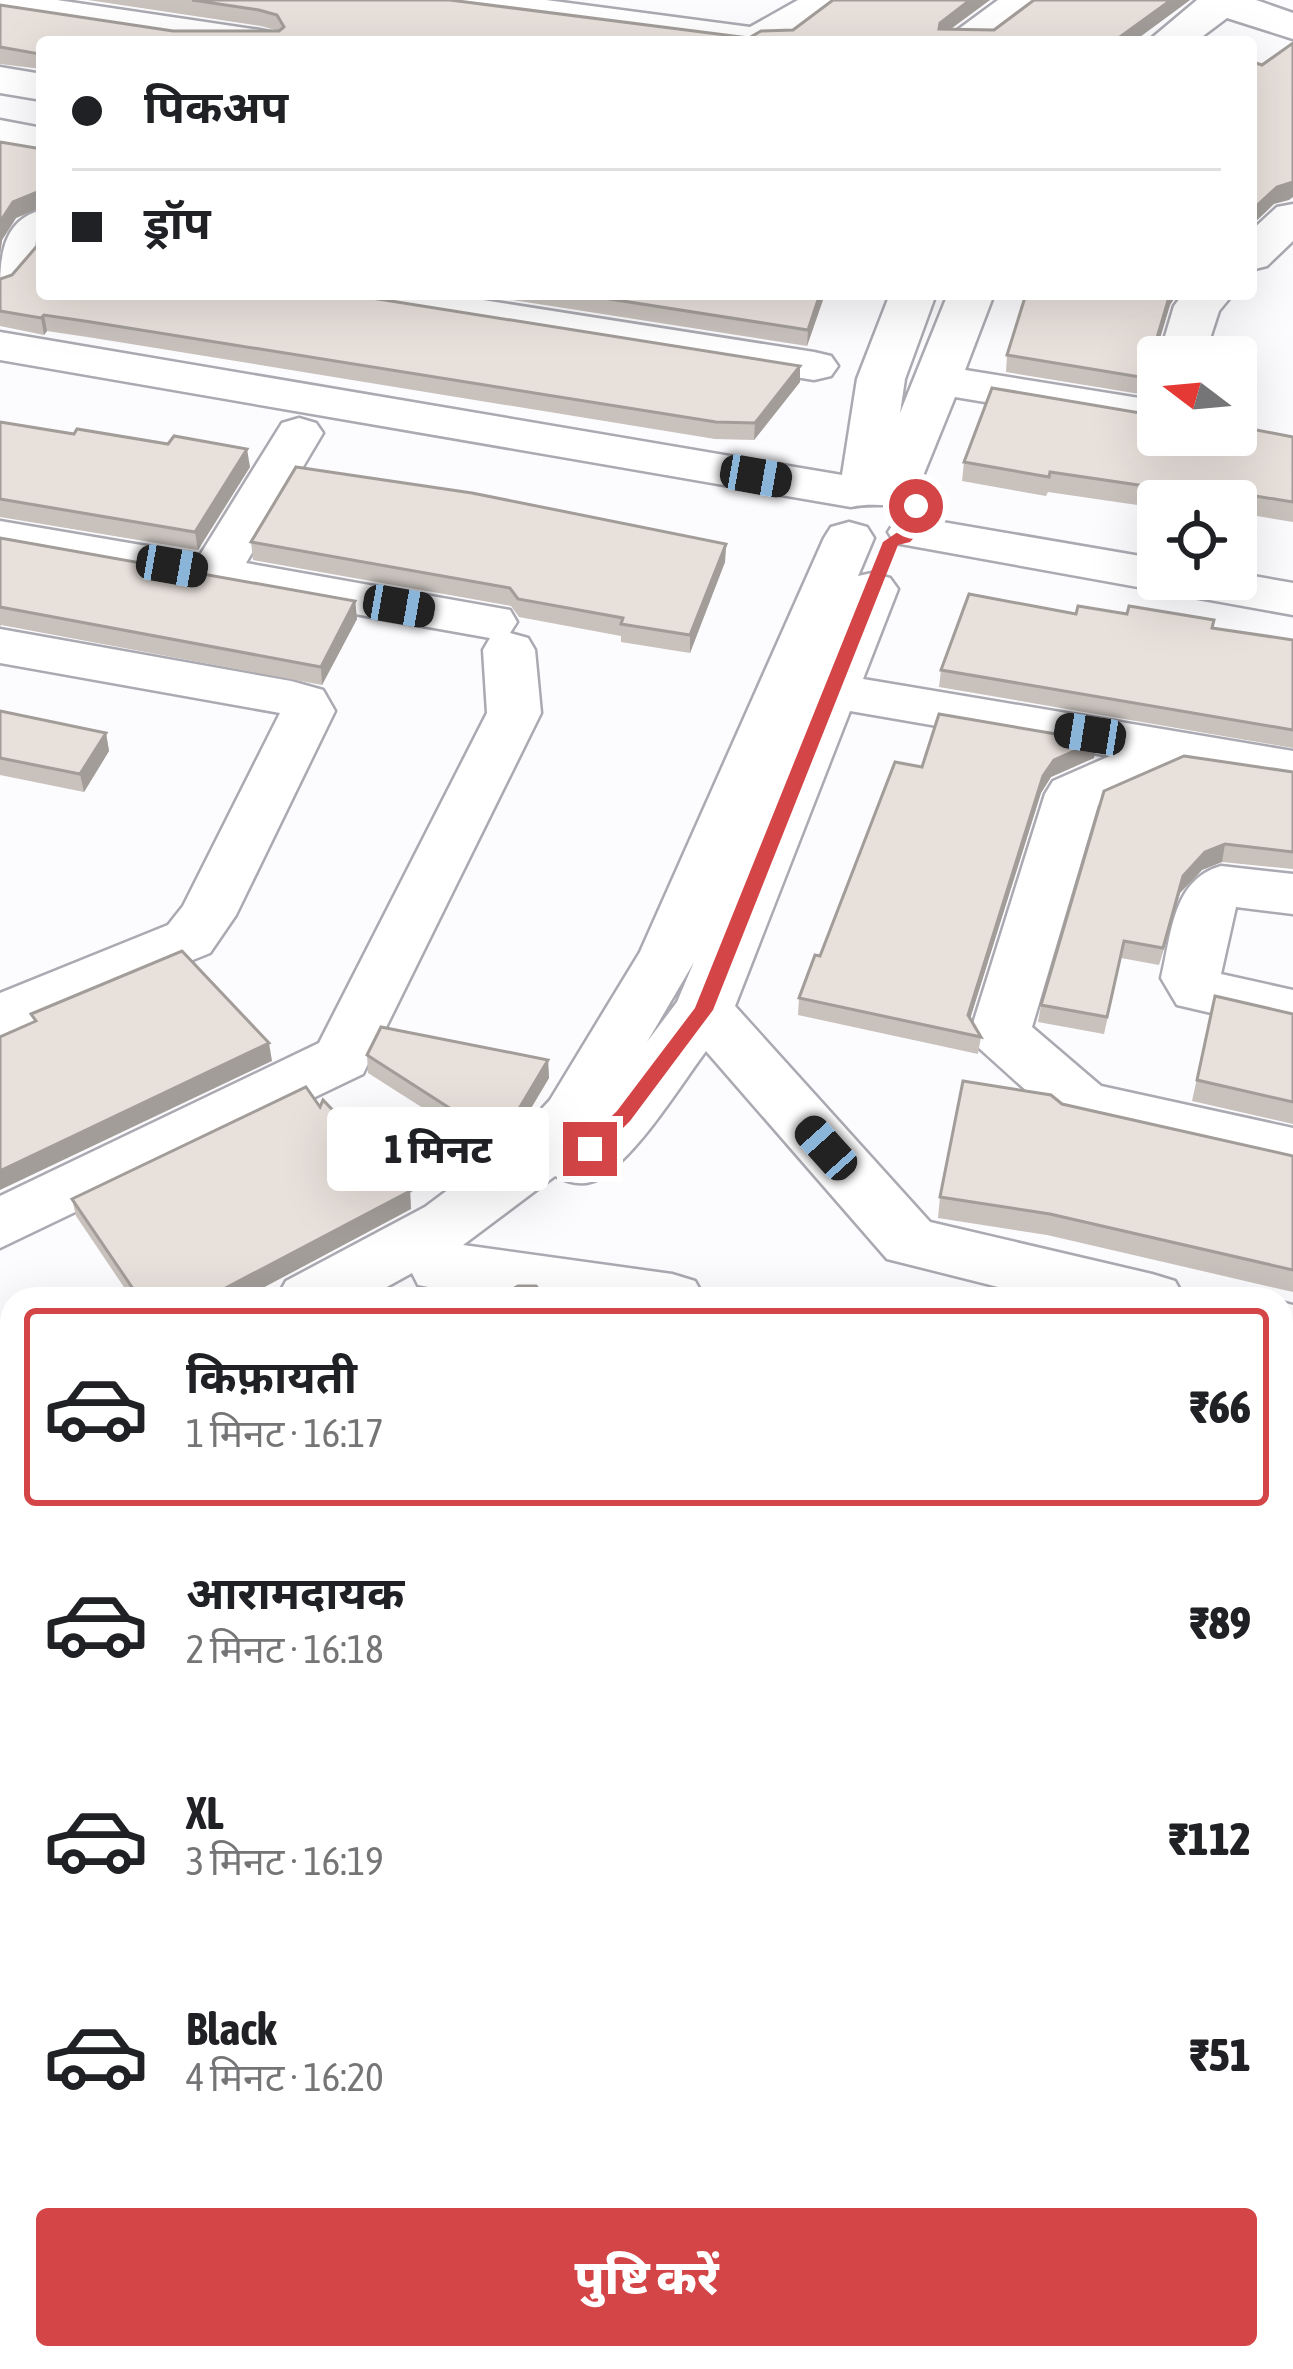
<!DOCTYPE html>
<html lang="hi">
<meta charset="utf-8">
<style>
:root{--surface:#fff;--page:#f2f2f2;--text:#202124;--muted:#757577;--line:#e0e0e0;--accent:#d44547}
body{margin:0;font-family:"Asap Condensed","Noto Sans Devanagari",sans-serif;background:var(--page);color:var(--text);height:100vh;display:flex;flex-direction:column;font-size:45px;white-space:nowrap}
*{box-sizing:border-box;margin:0}
p{font-size:39px;color:var(--muted)}
.icon{flex:none;width:66px;height:66px;fill:none;stroke:currentColor;stroke-width:2;stroke-linecap:round;stroke-linejoin:round}
.map{position:relative;flex:1;overflow:hidden}
.details{position:absolute;left:0px;top:1287px;width:1293px;height:1083px;display:flex;flex-direction:column;background:var(--surface);border-radius:36px 36px 0 0;box-shadow:0 12px 48px #0002}
.details>*{flex:none}
.hud{position:absolute;left:36px;top:36px;width:1221px;height:264px;border-radius:12px;box-shadow:0 12px 48px #0002;display:grid;align-content:center;height:264px;padding:0 36px;background:var(--surface)}
.needle{width:78px;rotate:286deg}
.controls{position:absolute;left:1137px;top:336px;display:grid;gap:24px}
.controls a{display:grid;place-items:center;width:120px;height:120px;border-radius:12px;background:var(--surface);box-shadow:0 12px 48px #0002;font-size:60px}
.end{position:absolute;width:54px;height:54px;margin:-27px;border:15px solid #d44547;background:#fff;box-shadow:0 0 0 6px #fff}
.from{border-radius:50%}
.bubble{position:absolute;height:84px;border-radius:12px;background:var(--surface);box-shadow:0 12px 48px #0002;font-size:39px;font-weight:800;line-height:84px;text-align:center}
.car{position:absolute;width:36px;height:72px;margin:-36px -18px;border-radius:15px;box-shadow:0 0 9px 3px #0007;background:linear-gradient(#222 24%,#8ab4d8 0 40%,#222 0 76%,#8ab4d8 0 86%,#222 0)}
.hud b{display:flex;align-items:center;gap:42px;height:114px;font-size:45px}
.hud b+b{border-top:3px solid var(--line)}
.hud i{width:30px;height:30px;background:var(--text)}
ul{padding:21px 0 0;list-style:none}
li{display:flex;align-items:center;gap:36px;height:198px;margin:0 24px 18px;padding:0 12px;border:6px solid transparent;border-radius:12px}
li div{flex:1}
li b{display:block;font-size:45px}
li em{font-style:normal;font-weight:800}
li.on{border-color:var(--accent)}
li>.icon{width:108px;height:108px;stroke-width:1.5}
.cta{display:flex;gap:24px;margin-top:auto;padding:24px 36px}
.cta a{flex:1;height:138px;border-radius:12px;background:var(--accent);color:#fff;font-size:48px;font-weight:800;line-height:138px;text-align:center}
.map>svg:first-child{display:block}
.lines{fill:none;stroke-linecap:round;stroke-linejoin:round}
.minor-casing{stroke:#aba9b1;stroke-width:5}
.minor{fill:#fff;fill-rule:evenodd}
.wall{fill:#c8c1bc}
.shaded-wall{fill:#a29d99}
.building{fill:#e8e0db;stroke:#a29d99;stroke-width:3}
.route{fill:#d44547}
</style>
<div class="map">
<svg width="1293" height="2369" viewBox="0 0 1293 2369">
<rect width="100%" height="100%" fill="#fcfbfe"/>
<g class="lines">
<g class="minor-casing">
<g id="minor">
<path d="M0,0H57L260,30L275,33L281,42H175L0,16Z"/>
<path d="M435,0H546L750,27L798,0H845L790,42H675L455,12L441,9Z"/>
<path d="M998,0H1046L990,42H941Z"/>
<path d="M1197,0H1256L1293,13V39L1227,18L1195,42H1147Z"/>
<path d="M0,67L42,74V100L0,93Z"/>
<path d="M0,120L42,128V154L0,146Z"/>
<path d="M1293,204V241L1267,266L1251,270V231L1277,207Z"/>
<path d="M42,210C42,245 40,282 0,292C0,257 2,220 42,210Z"/>
<path d="M333,294H445L814,352L831,356L838,366L831,376L814,380L356,308L340,304Z"/>
<path d="M890,294H936L905,379L900,413L948,294H994L965,370L1158,401V431L955,397L912,503C890,508 873,502 851,507L0,360V332L842,475L857,379Z"/>
<path d="M1183,294H1233L1219,311L1204,357L1158,360L1174,306Z"/>
<path d="M299,418L316,423L323,433L246,563L510,610L517,622L510,633L528,638L535,650L541,713L363,1074L0,1248V1196L319,1043L487,713L483,650L490,638L0,551V521L200,555L282,423Z"/>
<path d="M913,517L1158,559V579H1236V573L1293,583V615L895,543L888,532L895,521Z"/>
<path d="M849,522L867,527L874,538L858,576L872,573L890,578L898,589L863,679L1293,751V787L1180,768L1098,805L1032,1027L1101,1086L1293,1128V1174L1060,1121L979,1048L970,1033L1045,794L1053,781L1110,756L850,711L735,1006L930,1222L1152,1274L1175,1281L1185,1299H1046L887,1259L706,1051C680,1086 637,1156 600,1178C585,1187 569,1183 555,1176L463,1245L672,1274L695,1281L705,1299H491L418,1285L412,1273L365,1299H276L286,1281L425,1207L508,1145L550,1100L640,952L824,538L831,527ZM694,962L677,1002L647,1042Z"/>
<path d="M0,629L291,681L323,690L335,711L236,915L210,953L0,1038V993L168,925L183,906L280,713L0,663Z"/>
<path d="M1221,866L1293,874V914L1236,907L1221,974L1293,990V1032L1177,1005L1161,978C1172,934 1172,880 1221,866Z"/>
<path d="M1281,1302L1293,1305V1357L1281,1354Z"/>
<path d="M1293,1365V1423L1281,1427V1369Z"/>
<path d="M12,1431V1542L0,1546V1435Z"/>
<path d="M1281,1600L1293,1604V1673L1281,1668Z"/>
<path d="M12,1785V1855L0,1860V1790Z"/>
<path d="M0,1906L12,1911V1999L0,1994Z"/>
<path d="M1281,2031L1293,2036V2120L1281,2115Z"/>
<path d="M12,2066V2146L0,2151V2071Z"/>
<path d="M1281,2322L1293,2327V2369H1137L1133,2358H1281Z"/>
<path d="M199,2358H285L290,2369H203Z"/>
</g>
</g>
<use href="#minor" class="minor"/>
</g>
<g class="wall">
<path d="M88,0H450L749,38L793,30L833,0H990L951,29L994,30L1034,0H1190L1133,42H42V69L0,64V5L173,31H279L261,26Z"/>
<path d="M0,142L42,149V294L800,382L754,440L715,439L94,338L47,331L44,335L0,326V279L12,275L37,246L40,208L16,218L2,240L0,255Z"/>
<path d="M474,294H825L807,346Z"/>
<path d="M1026,294H1177L1170,305L1158,343L1165,347L1164,354L1158,357V397L1006,372L1007,355Z"/>
<path d="M1158,416L1293,437V522L1245,514L1244,520L1236,519V501H1158V508L1048,492L1046,496L962,481L964,462Z"/>
<path d="M0,422L250,467L198,550L0,517Z"/>
<path d="M0,538L355,601L357,619L322,685L1,625L0,627Z"/>
<path d="M251,542L726,544L725,562L690,653L621,642V636L519,617L511,606L253,560Z"/>
<path d="M1076,614L1212,628L1293,640V748L939,687L941,670Z"/>
<path d="M0,711L106,733L109,751L84,792L0,775Z"/>
<path d="M1094,758L1051,777L1041,793L970,1018L981,1037L978,1054L798,1015L799,998L922,767Z"/>
<path d="M1293,772V869L1222,862L1202,870L1180,893L1159,965L1121,958L1104,1034L1038,1022L1041,1005Z"/>
<path d="M1215,996L1293,1014V1124L1192,1101Z"/>
<path d="M367,1055L548,1060L549,1078L521,1125L492,1152L368,1073Z"/>
<path d="M1062,1104L1293,1156V1292L1047,1235L938,1218L940,1197Z"/>
<path d="M320,1107L410,1191L411,1209L242,1299H132L76,1216L72,1199Z"/>
<path d="M1281,1702L1293,1715V2034L1282,2028L1283,2099L1293,2179L1281,2188Z"/>
</g>
<g class="shaded-wall">
<path d="M970,0H990L938,38L940,23Z"/>
<path d="M1171,0H1190L1133,42H1113Z"/>
<path d="M1293,182V197L1289,200L1274,204L1251,226V211L1277,187Z"/>
<path d="M42,190V207L16,218L2,240L0,255V222L13,202Z"/>
<path d="M820,294H825L807,346L808,330Z"/>
<path d="M1170,294H1177L1170,305L1154,359L1156,341Z"/>
<path d="M44,315L47,331L44,335L41,318Z"/>
<path d="M800,366V382L754,440L755,423Z"/>
<path d="M247,449L250,467L198,550L195,532Z"/>
<path d="M726,544L725,562L690,653V635Z"/>
<path d="M355,601L357,619L322,685L321,667Z"/>
<path d="M106,733L109,751L84,792L80,774Z"/>
<path d="M1097,741L1094,758L1051,777L1041,793L966,1032L968,1015L1043,776L1054,760Z"/>
<path d="M1225,844L1222,862L1202,870L1180,893L1159,965L1183,876L1205,852Z"/>
<path d="M269,1043L272,1061L0,1190V1171Z"/>
<path d="M548,1060L549,1078L521,1125L492,1152L490,1134Z"/>
<path d="M410,1191L411,1209L242,1299H214L220,1291Z"/>
<path d="M12,1745V1767L0,1773V1751Z"/>
<path d="M1293,2169V2179L1281,2188V2177Z"/>
</g>
<g class="building">
<path d="M192,0H450L749,38L761,31L793,30L833,0H970L940,23L939,29L994,30L1034,0H1171L1113,42H42V59L40,54L0,47V5L173,31H279L284,27L277,15L259,10Z"/>
<path d="M1293,43V182L1277,187L1251,211V67L1256,63L1262,65Z"/>
<path d="M0,142L42,149V294H347L800,366L755,423L716,422L91,322L44,315L41,318L0,311V279L12,275L37,246L42,190L13,202L0,222Z"/>
<path d="M578,294H820L808,330Z"/>
<path d="M1026,294H1170L1156,341L1165,347L1163,353L1170,354V357H1158V380L1007,355Z"/>
<path d="M992,388L1158,416V435H1236V426L1293,437V502L1249,495L1247,501L1050,472L1049,477L964,462Z"/>
<path d="M0,422L74,434L77,429L168,444L174,436L247,449L195,532L0,499Z"/>
<path d="M296,467L472,493L726,544L690,635L621,624L623,618L518,599L510,588L251,542Z"/>
<path d="M0,538L355,601L321,667L0,607Z"/>
<path d="M969,594L1076,614L1078,606L1127,614L1129,606L1214,620L1212,628L1293,640V730L941,670Z"/>
<path d="M0,711L106,733L80,774L0,758Z"/>
<path d="M939,714L1097,741L1054,760L1043,776L968,1015L981,1037L799,998L815,955L820,956L895,762L922,767Z"/>
<path d="M1184,756L1293,772V852L1225,844L1205,852L1183,876L1163,948L1124,941L1107,1017L1041,1005L1104,791Z"/>
<path d="M182,951L269,1043L0,1171V1037L36,1021L31,1014Z"/>
<path d="M1215,996L1293,1014V1102L1197,1080Z"/>
<path d="M381,1027L548,1060L520,1107L490,1134L367,1055Z"/>
<path d="M963,1081L1051,1095L1062,1104L1293,1156V1270L1050,1214L940,1197Z"/>
<path d="M306,1087L320,1107L323,1100L410,1191L220,1291L223,1295L214,1299H140L72,1199Z"/>
<path d="M518,1286H536L547,1299H495Z"/>
<path d="M12,1541V1745L0,1751V1548Z"/>
<path d="M1281,1702L1293,1715V2014L1286,2011L1282,2015L1283,2099L1293,2106V2169L1281,2177Z"/>
</g>
<path class="route" d="M916,501L924,506L927,524L910,542L898,545L713,1010L630,1121L597,1154H583V1144L617,1111L695,1008L883,542L911,523L908,506Z"/>
</svg>
<div class="controls">
<a><svg class="needle" viewBox="-14 -14 28 28"><path d="M0-13l5 13h-10z" fill="#e53935"/><path d="M0 13l5-13h-10z" fill="#757577"/></svg></a>
<a><svg class="icon" aria-label="locate" viewBox="0 0 24 24"><circle cx="12" cy="12" r="6"/><path d="M12 2v4M12 18v4M2 12h4M18 12h4"/></svg></a>
</div>
<i class="end from" style="left:916px;top:506px"></i>
<i class="end" style="left:590px;top:1149px"></i>
<div class="bubble" style="left:327px;top:1107px;width:222px">1 मिनट</div>
<i class="car" style="left:756px;top:476px;rotate:100deg"></i>
<i class="car" style="left:172px;top:566px;rotate:100deg"></i>
<i class="car" style="left:399px;top:606px;rotate:100deg"></i>
<i class="car" style="left:1090px;top:734px;rotate:279deg"></i>
<i class="car" style="left:826px;top:1148px;rotate:318deg"></i>
<div class="hud">
<b><i class="from"></i>पिकअप</b>
<b><i></i>ड्रॉप</b>
</div>
<section class="details">
<ul>
<li class="on"><svg class="icon" aria-label="car" viewBox="0 0 24 24"><path d="M5 17H2v-5l4-1 3-4h7l3 4 3 1v5h-3M9 17h6M6 11h13"/><circle cx="7" cy="17" r="2"/><circle cx="17" cy="17" r="2"/></svg><div><b>किफ़ायती</b><p>1 मिनट · 16:17</p></div><em>₹66</em></li>
<li><svg class="icon" aria-label="car" viewBox="0 0 24 24"><path d="M5 17H2v-5l4-1 3-4h7l3 4 3 1v5h-3M9 17h6M6 11h13"/><circle cx="7" cy="17" r="2"/><circle cx="17" cy="17" r="2"/></svg><div><b>आरामदायक</b><p>2 मिनट · 16:18</p></div><em>₹89</em></li>
<li><svg class="icon" aria-label="car" viewBox="0 0 24 24"><path d="M5 17H2v-5l4-1 3-4h7l3 4 3 1v5h-3M9 17h6M6 11h13"/><circle cx="7" cy="17" r="2"/><circle cx="17" cy="17" r="2"/></svg><div><b>XL</b><p>3 मिनट · 16:19</p></div><em>₹112</em></li>
<li><svg class="icon" aria-label="car" viewBox="0 0 24 24"><path d="M5 17H2v-5l4-1 3-4h7l3 4 3 1v5h-3M9 17h6M6 11h13"/><circle cx="7" cy="17" r="2"/><circle cx="17" cy="17" r="2"/></svg><div><b>Black</b><p>4 मिनट · 16:20</p></div><em>₹51</em></li>
</ul>
<div class="cta"><a>पुष्टि करें</a></div>
</section>
</div>
